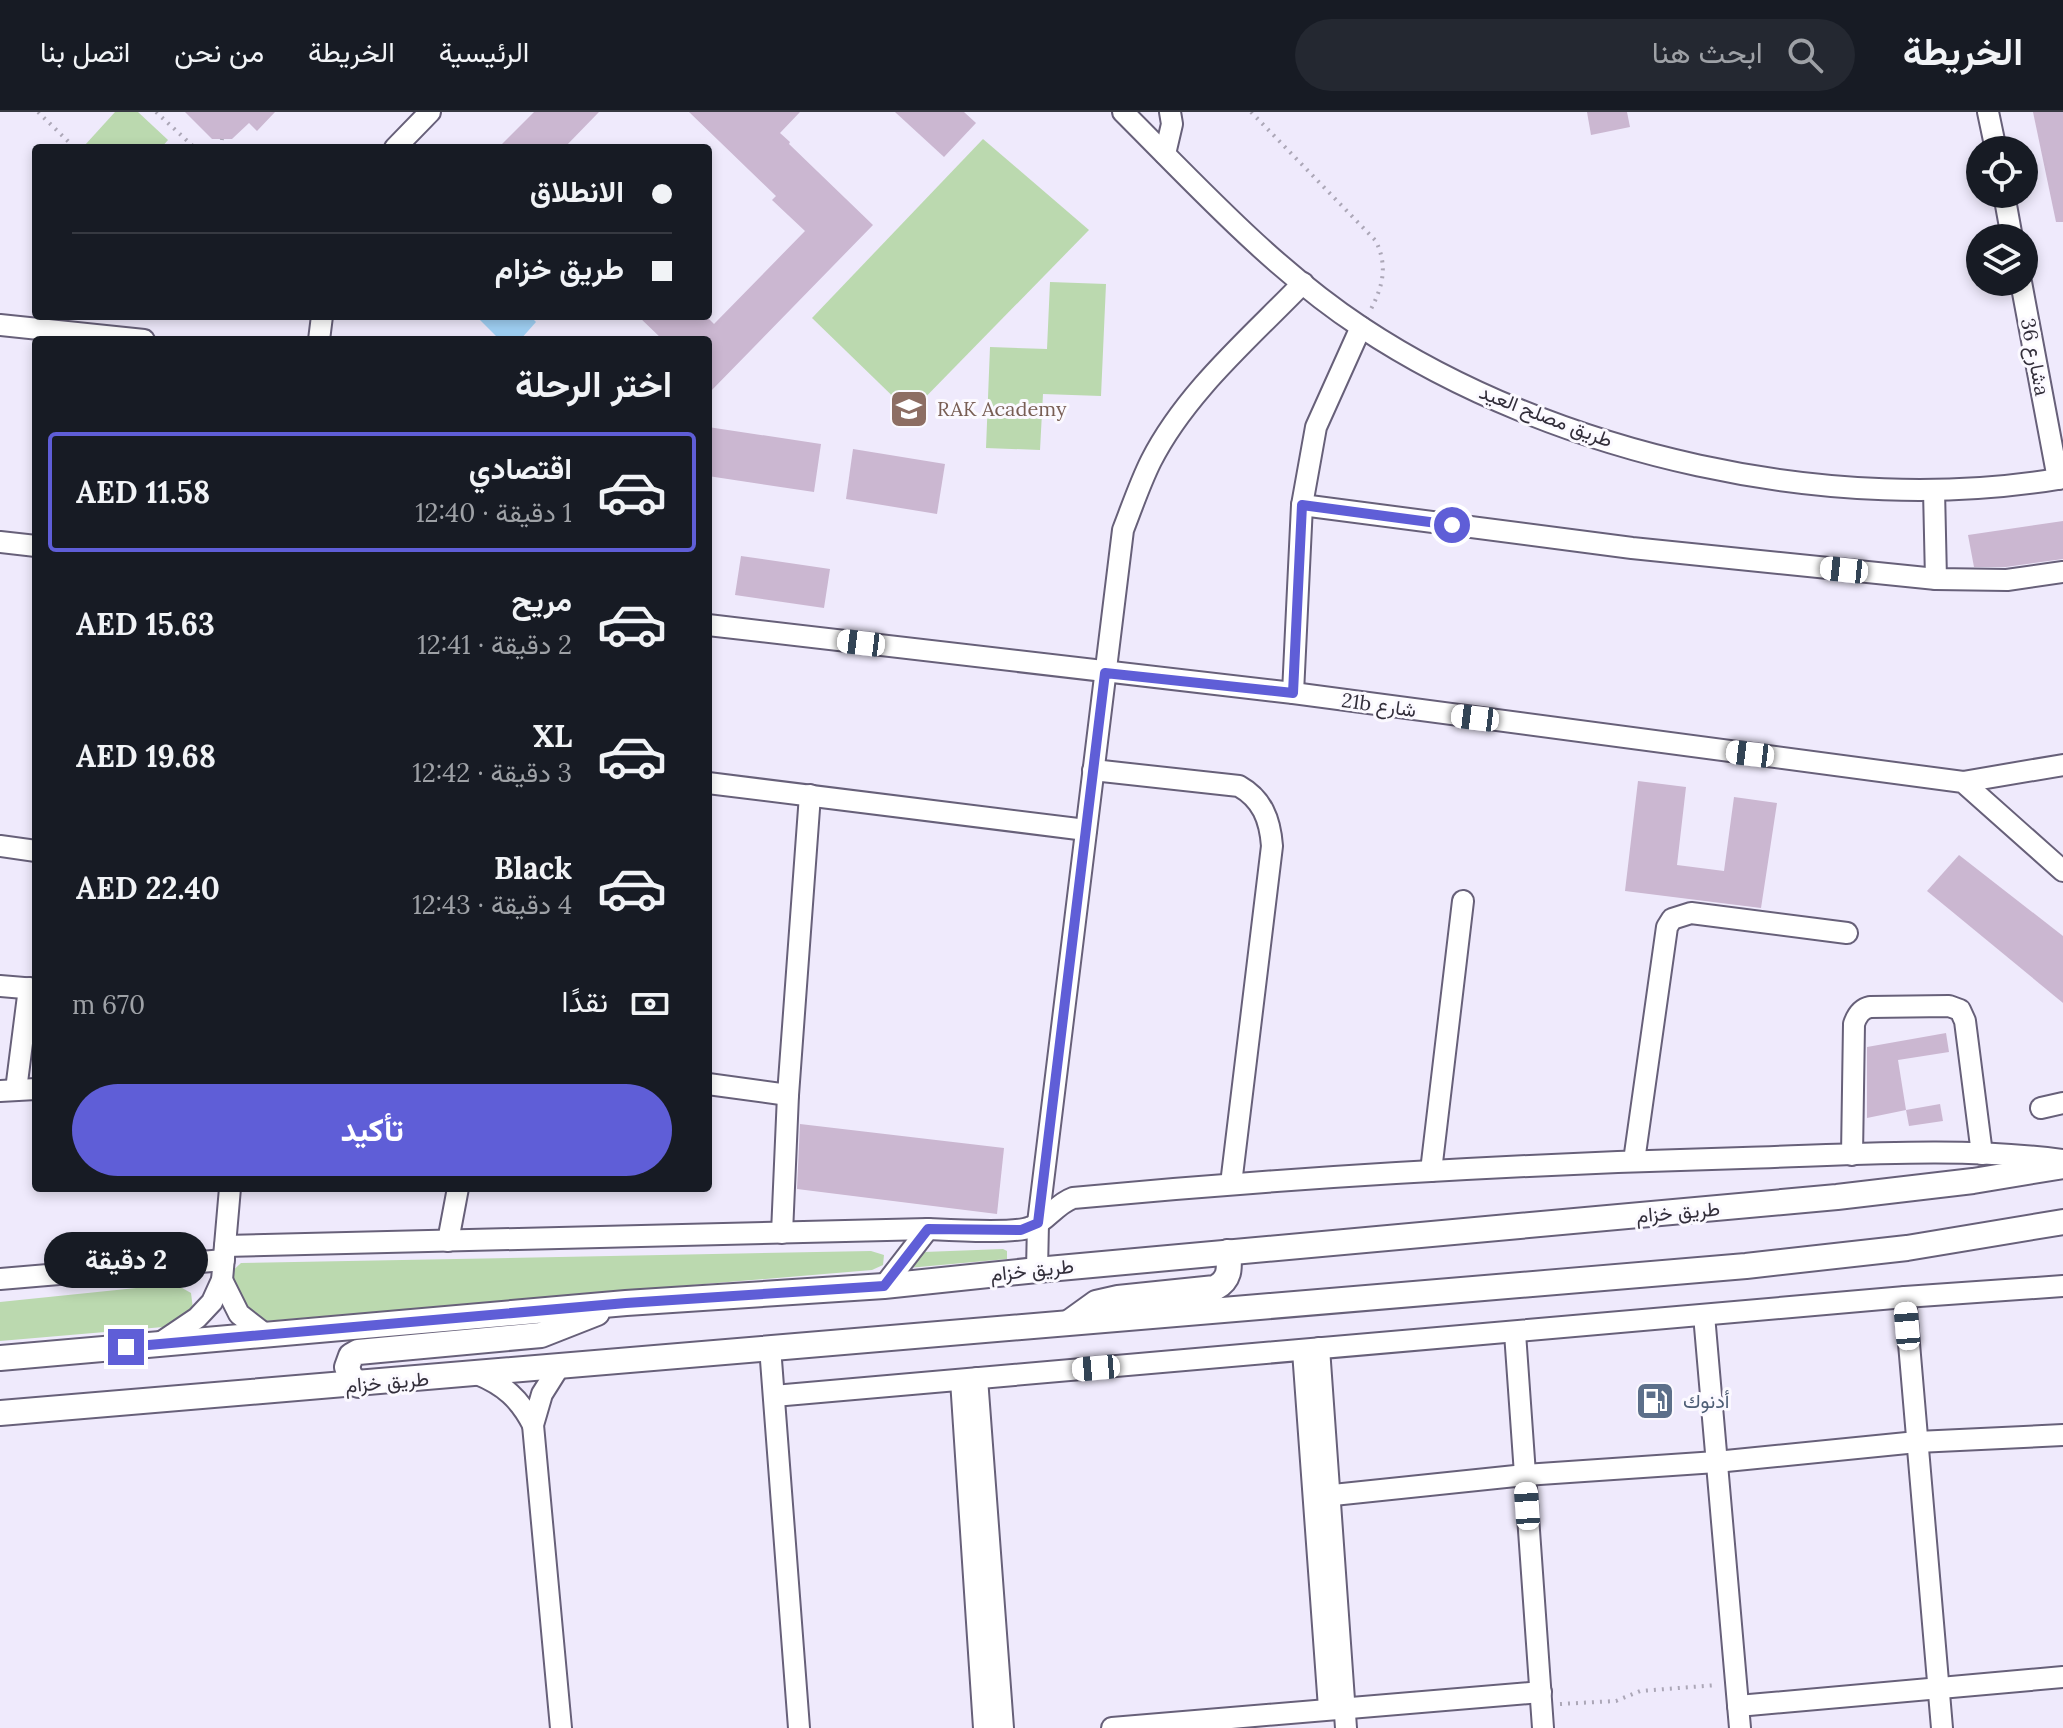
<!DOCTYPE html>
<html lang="ar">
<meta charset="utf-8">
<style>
:root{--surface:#171b24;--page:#242831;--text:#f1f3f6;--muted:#9ea1a6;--line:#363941;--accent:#5f5ed7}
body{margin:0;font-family:Lora,Vazirmatn,serif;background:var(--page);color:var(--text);direction:rtl;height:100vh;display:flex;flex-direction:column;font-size:30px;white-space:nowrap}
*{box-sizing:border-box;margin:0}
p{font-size:26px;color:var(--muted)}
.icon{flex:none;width:44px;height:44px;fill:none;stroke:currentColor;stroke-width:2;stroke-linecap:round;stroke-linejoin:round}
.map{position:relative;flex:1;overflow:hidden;direction:ltr}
.side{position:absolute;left:32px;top:224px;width:680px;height:856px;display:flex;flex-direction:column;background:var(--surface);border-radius:8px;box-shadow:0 4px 12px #0003;direction:rtl}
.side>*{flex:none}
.banner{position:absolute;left:32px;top:32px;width:680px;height:176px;border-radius:8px;box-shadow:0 4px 12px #0003;direction:rtl;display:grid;align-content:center;height:176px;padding:0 40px;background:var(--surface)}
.buttons{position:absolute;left:1966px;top:24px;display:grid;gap:16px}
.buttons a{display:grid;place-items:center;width:72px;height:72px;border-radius:50%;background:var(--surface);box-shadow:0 4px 12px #0003;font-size:40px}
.end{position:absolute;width:36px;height:36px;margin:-18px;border:10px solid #5f5ed7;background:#fff;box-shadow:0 0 0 4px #fff}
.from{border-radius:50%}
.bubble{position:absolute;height:56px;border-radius:28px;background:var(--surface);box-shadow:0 4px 12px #0003;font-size:26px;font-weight:700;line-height:56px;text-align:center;direction:rtl}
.car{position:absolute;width:24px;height:48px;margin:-24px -12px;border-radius:10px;box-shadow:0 0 6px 2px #0007;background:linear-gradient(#fff 24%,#345 0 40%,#fff 0 76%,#345 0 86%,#fff 0)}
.banner b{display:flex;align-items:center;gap:28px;height:76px;font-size:30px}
.banner b+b{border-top:2px solid var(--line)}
.banner i{width:20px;height:20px;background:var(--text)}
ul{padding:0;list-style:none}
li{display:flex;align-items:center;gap:24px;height:120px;margin:0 16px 12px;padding:0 24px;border:4px solid transparent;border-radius:8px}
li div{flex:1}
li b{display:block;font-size:30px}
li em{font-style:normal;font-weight:700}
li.selected{border-color:var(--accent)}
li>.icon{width:72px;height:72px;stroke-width:1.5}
h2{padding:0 40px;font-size:36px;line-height:96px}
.pay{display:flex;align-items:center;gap:20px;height:88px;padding:0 40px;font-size:30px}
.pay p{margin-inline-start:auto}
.primary-button{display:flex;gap:16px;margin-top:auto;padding:16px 40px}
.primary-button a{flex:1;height:92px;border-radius:48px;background:var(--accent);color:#fff;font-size:32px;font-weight:700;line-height:92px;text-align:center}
header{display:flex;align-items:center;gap:48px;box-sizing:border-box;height:112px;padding:0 40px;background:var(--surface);border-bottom:2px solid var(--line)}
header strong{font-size:38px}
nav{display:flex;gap:44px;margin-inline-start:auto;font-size:28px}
.search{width:560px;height:72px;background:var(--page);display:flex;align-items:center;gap:20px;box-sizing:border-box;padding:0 28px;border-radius:44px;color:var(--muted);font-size:30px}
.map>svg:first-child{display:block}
.green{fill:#bbd9af}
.water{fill:#a1d2f6}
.building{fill:#cbb7d1}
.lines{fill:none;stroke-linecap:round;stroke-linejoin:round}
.minor-casing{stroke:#676079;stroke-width:24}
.major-casing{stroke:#676079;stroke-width:28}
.path{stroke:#aca7b7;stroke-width:4;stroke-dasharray:2 6;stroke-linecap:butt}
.minor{stroke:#fff;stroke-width:20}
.major{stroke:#fff;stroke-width:24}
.route{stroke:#5f5ed7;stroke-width:10}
.labels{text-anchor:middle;stroke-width:6;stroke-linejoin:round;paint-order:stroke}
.street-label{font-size:20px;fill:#322e3a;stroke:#fbf9ff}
.education-label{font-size:20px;fill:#785e54;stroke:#fbf9ff;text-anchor:start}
.service-label{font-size:20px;fill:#4e5e75;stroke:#fbf9ff;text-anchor:start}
</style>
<header>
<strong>الخريطة</strong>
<div class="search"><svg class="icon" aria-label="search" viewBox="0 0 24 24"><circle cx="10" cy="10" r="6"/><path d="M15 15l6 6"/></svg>ابحث هنا</div>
<nav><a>الرئيسية</a><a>الخريطة</a><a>من نحن</a><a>اتصل بنا</a></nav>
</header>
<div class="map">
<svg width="2063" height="1616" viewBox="0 0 2063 1616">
<rect width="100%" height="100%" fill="#efeafc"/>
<g class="green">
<path d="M115,0H138L168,28L161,36H88L85,33Z"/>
<path d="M983,27L1089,118L910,301L812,206Z"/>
<path d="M1050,170L1106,172L1101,284L1043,282L1040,338L986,336L990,235L1047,237Z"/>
<path d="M1003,1137L1007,1139V1147L908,1156L924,1140Z"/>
<path d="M871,1139L884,1143L883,1153L872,1158L241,1211L228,1163L241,1151Z"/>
<path d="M175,1172L191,1181L193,1197L175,1214L0,1229V1190Z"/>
</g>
<path class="water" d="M476,204H530L536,210L520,228H500Z"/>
<g class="building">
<path d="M185,0H275L257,19L249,11L232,27H212Z"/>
<path d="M534,0H599L564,36H498Z"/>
<path d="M689,0H800L780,21L790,30L789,32L873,113L708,282V228H663L638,204H706L714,212L805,119L772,88L776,84Z"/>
<path d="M895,0H964L976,11L944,45Z"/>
<path d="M1587,0H1627L1630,15L1591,23Z"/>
<path d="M2033,0H2063V110H2056Z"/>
<path d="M708,315L821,332L814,380L708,364Z"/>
<path d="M853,337L945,352L937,402L846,387Z"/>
<path d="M2063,409V447L2006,455H1974L1968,423Z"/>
<path d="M741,444L830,457L824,496L735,483Z"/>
<path d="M1638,669L1686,675L1677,753L1724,759L1734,685L1777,691L1761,796L1625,779Z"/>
<path d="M1959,743L2063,824V891L1927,779Z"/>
<path d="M1946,921L1949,940L1898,948L1906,998L1867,1006V935Z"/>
<path d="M1940,992L1943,1009L1909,1014L1906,998Z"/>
<path d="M800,1012L1004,1036L997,1102L797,1077Z"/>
</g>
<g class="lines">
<g class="minor-casing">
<g id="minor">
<path d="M1123,0C1197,74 1273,157 1361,215C1554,343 1834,406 2063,366"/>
<path d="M1988,0L1996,38"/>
<path d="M395,36L430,0"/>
<path d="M1165,42L1172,12L1170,0"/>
<path d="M2004,82L2012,126"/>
<path d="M2021,170L2058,367"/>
<path d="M0,213L144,228"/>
<path d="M319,228L322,204"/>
<path d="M1934,378L1936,467"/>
<path d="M1302,393L1632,436L1936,467L2007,468L2063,460"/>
<path d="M0,430L36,434"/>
<path d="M708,513L1293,581L1963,670L2063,759"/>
<path d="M1293,581L1302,393L1316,315L1361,215"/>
<path d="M1093,658L1239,674C1262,687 1270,707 1272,734L1231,1072"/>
<path d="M1963,670L2063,653"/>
<path d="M708,671L1086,718"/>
<path d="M0,734L36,739"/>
<path d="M0,874L36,877"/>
<path d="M708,972L788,983"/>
<path d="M16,978L29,876"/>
<path d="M0,979L36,977"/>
<path d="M2041,996L2063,991"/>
<path d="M1852,1043L1854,912C1857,903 1861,897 1870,895L1949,894L1960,898L1965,909L1982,1042"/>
<path d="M1634,1049L1667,815L1672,807L1691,801L1847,821"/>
<path d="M1431,1059L1463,789"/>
<path d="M782,1121L788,983L810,683"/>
<path d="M448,1129L458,1076"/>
<path d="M225,1134L928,1117C949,1118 1015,1122 1031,1115C1047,1109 1056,1092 1073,1086C1296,1065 1519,1052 1743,1046C1847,1043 1960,1034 2063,1048"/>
<path d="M1037,1158L1038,1111L1123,418C1132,395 1140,371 1151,349C1186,280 1250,226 1303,171"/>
<path d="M0,1167L224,1148"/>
<path d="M222,1168L239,1202L266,1223"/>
<path d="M884,1174L928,1117"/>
<path d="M1905,1185L1942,1616"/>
<path d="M1704,1203L1740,1616"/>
<path d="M1515,1221L1543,1616"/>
<path d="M157,1233L197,1206L212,1190L222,1168L230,1076"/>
<path d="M770,1235L799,1616"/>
<path d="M1319,1236L1346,1616"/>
<path d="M1303,1239L1329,1596"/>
<path d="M559,1255L542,1282L533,1313L561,1616"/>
<path d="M477,1262C504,1273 520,1287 533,1313"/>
<path d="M977,1266L1003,1616"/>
<path d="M961,1268L984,1616"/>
<path d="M774,1284L1905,1185L2063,1174"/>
<path d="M1314,1385L1525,1363L1716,1350L1917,1330L2063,1323"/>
<path d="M1738,1594L2063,1565"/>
<path d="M1112,1616L1541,1580"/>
</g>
</g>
<g class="major-casing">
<g id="major">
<path d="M1071,1209L1096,1191L1118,1186L1215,1176C1230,1168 1230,1157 1228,1140"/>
<path d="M0,1246L626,1191L884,1174L1037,1158L1837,1085L1973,1069L2063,1054"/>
<path d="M359,1273L350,1264L347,1255L351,1244L358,1240L541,1223L597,1201"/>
<path d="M0,1301L1746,1154L1907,1136L2063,1110"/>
</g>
</g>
<g class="path">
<path d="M38,0L75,36"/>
<path d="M156,0L195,36"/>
<path d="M1251,0L1376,129C1388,155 1383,174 1370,199"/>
<path d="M221,36L222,27"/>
<path d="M1560,1592L1616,1589L1640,1579L1717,1573"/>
</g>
<use href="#minor" class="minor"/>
<use href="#major" class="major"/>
</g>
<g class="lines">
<path class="route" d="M126,1235L626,1191L884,1174L928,1117L1021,1118L1038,1111L1105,561L1293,581L1302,393L1452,413"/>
</g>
<defs>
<g id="school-square" transform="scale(2)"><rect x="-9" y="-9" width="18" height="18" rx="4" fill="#8d6e63" stroke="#fbf9ff"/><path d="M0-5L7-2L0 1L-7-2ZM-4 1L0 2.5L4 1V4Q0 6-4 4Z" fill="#fff"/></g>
<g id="fuel-square" transform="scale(2)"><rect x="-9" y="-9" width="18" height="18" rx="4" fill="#5c6f8a" stroke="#fbf9ff"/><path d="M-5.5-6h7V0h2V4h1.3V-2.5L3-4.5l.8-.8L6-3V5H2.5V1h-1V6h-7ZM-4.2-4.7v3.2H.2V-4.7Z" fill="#fff"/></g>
</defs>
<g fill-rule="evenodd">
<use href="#school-square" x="909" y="297"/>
<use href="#fuel-square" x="1655" y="1289"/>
</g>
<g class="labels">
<g class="street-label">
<text transform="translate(2035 245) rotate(79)" y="7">شارع 36a</text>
<text transform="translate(1546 304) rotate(21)" y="7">طريق مصلح العيد</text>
<text transform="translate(1379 593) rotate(8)" y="7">21b شارع</text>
<text transform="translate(1678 1100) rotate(-5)" y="7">طريق خزام</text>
<text transform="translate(1032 1158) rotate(-6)" y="7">طريق خزام</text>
<text transform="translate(387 1270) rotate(-5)" y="7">طريق خزام</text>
</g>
<g class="education-label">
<text x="937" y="304">RAK Academy</text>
</g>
<g class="service-label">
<text x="1683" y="1296">أدنوك</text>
</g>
</g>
</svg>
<div class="buttons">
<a><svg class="icon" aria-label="locate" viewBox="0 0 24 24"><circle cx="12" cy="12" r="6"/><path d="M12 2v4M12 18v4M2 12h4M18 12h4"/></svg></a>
<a><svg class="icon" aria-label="layers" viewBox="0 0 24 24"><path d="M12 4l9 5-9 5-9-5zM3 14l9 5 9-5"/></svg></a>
</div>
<i class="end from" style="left:1452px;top:413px"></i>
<i class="end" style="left:126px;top:1235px"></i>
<div class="bubble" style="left:44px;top:1120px;width:164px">2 دقيقة</div>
<i class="car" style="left:1844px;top:458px;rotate:276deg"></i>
<i class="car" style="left:861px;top:531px;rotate:277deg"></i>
<i class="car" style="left:1475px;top:606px;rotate:277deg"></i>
<i class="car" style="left:1750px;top:642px;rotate:277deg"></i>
<i class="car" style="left:1907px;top:1214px;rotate:355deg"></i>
<i class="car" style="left:1096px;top:1256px;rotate:265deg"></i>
<i class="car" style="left:1527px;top:1394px;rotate:356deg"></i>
<div class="banner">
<b><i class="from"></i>الانطلاق</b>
<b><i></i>طريق خزام</b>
</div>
<section class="side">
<h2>اختر الرحلة</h2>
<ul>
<li class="selected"><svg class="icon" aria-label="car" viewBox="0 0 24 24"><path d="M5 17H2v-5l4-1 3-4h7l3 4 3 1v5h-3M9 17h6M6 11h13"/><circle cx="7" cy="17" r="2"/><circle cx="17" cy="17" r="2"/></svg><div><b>اقتصادي</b><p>1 دقيقة · 12:40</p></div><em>AED 11.58</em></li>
<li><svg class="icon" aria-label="car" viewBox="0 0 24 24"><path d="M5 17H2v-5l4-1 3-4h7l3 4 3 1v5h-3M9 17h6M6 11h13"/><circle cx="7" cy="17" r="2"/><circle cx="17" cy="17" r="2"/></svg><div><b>مريح</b><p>2 دقيقة · 12:41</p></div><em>AED 15.63</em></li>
<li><svg class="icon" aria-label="car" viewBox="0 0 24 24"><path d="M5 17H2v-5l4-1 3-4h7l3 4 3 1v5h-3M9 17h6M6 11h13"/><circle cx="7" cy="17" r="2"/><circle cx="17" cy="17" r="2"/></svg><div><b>XL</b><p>3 دقيقة · 12:42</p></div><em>AED 19.68</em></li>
<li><svg class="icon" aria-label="car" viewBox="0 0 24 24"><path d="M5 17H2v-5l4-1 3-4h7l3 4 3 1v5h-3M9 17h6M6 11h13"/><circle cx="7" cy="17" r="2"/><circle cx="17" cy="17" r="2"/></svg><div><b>Black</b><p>4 دقيقة · 12:43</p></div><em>AED 22.40</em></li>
</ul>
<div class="pay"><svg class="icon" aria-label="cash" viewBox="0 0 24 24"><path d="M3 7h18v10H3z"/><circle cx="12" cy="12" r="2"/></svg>نقدًا<p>670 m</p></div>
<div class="primary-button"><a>تأكيد</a></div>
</section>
</div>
